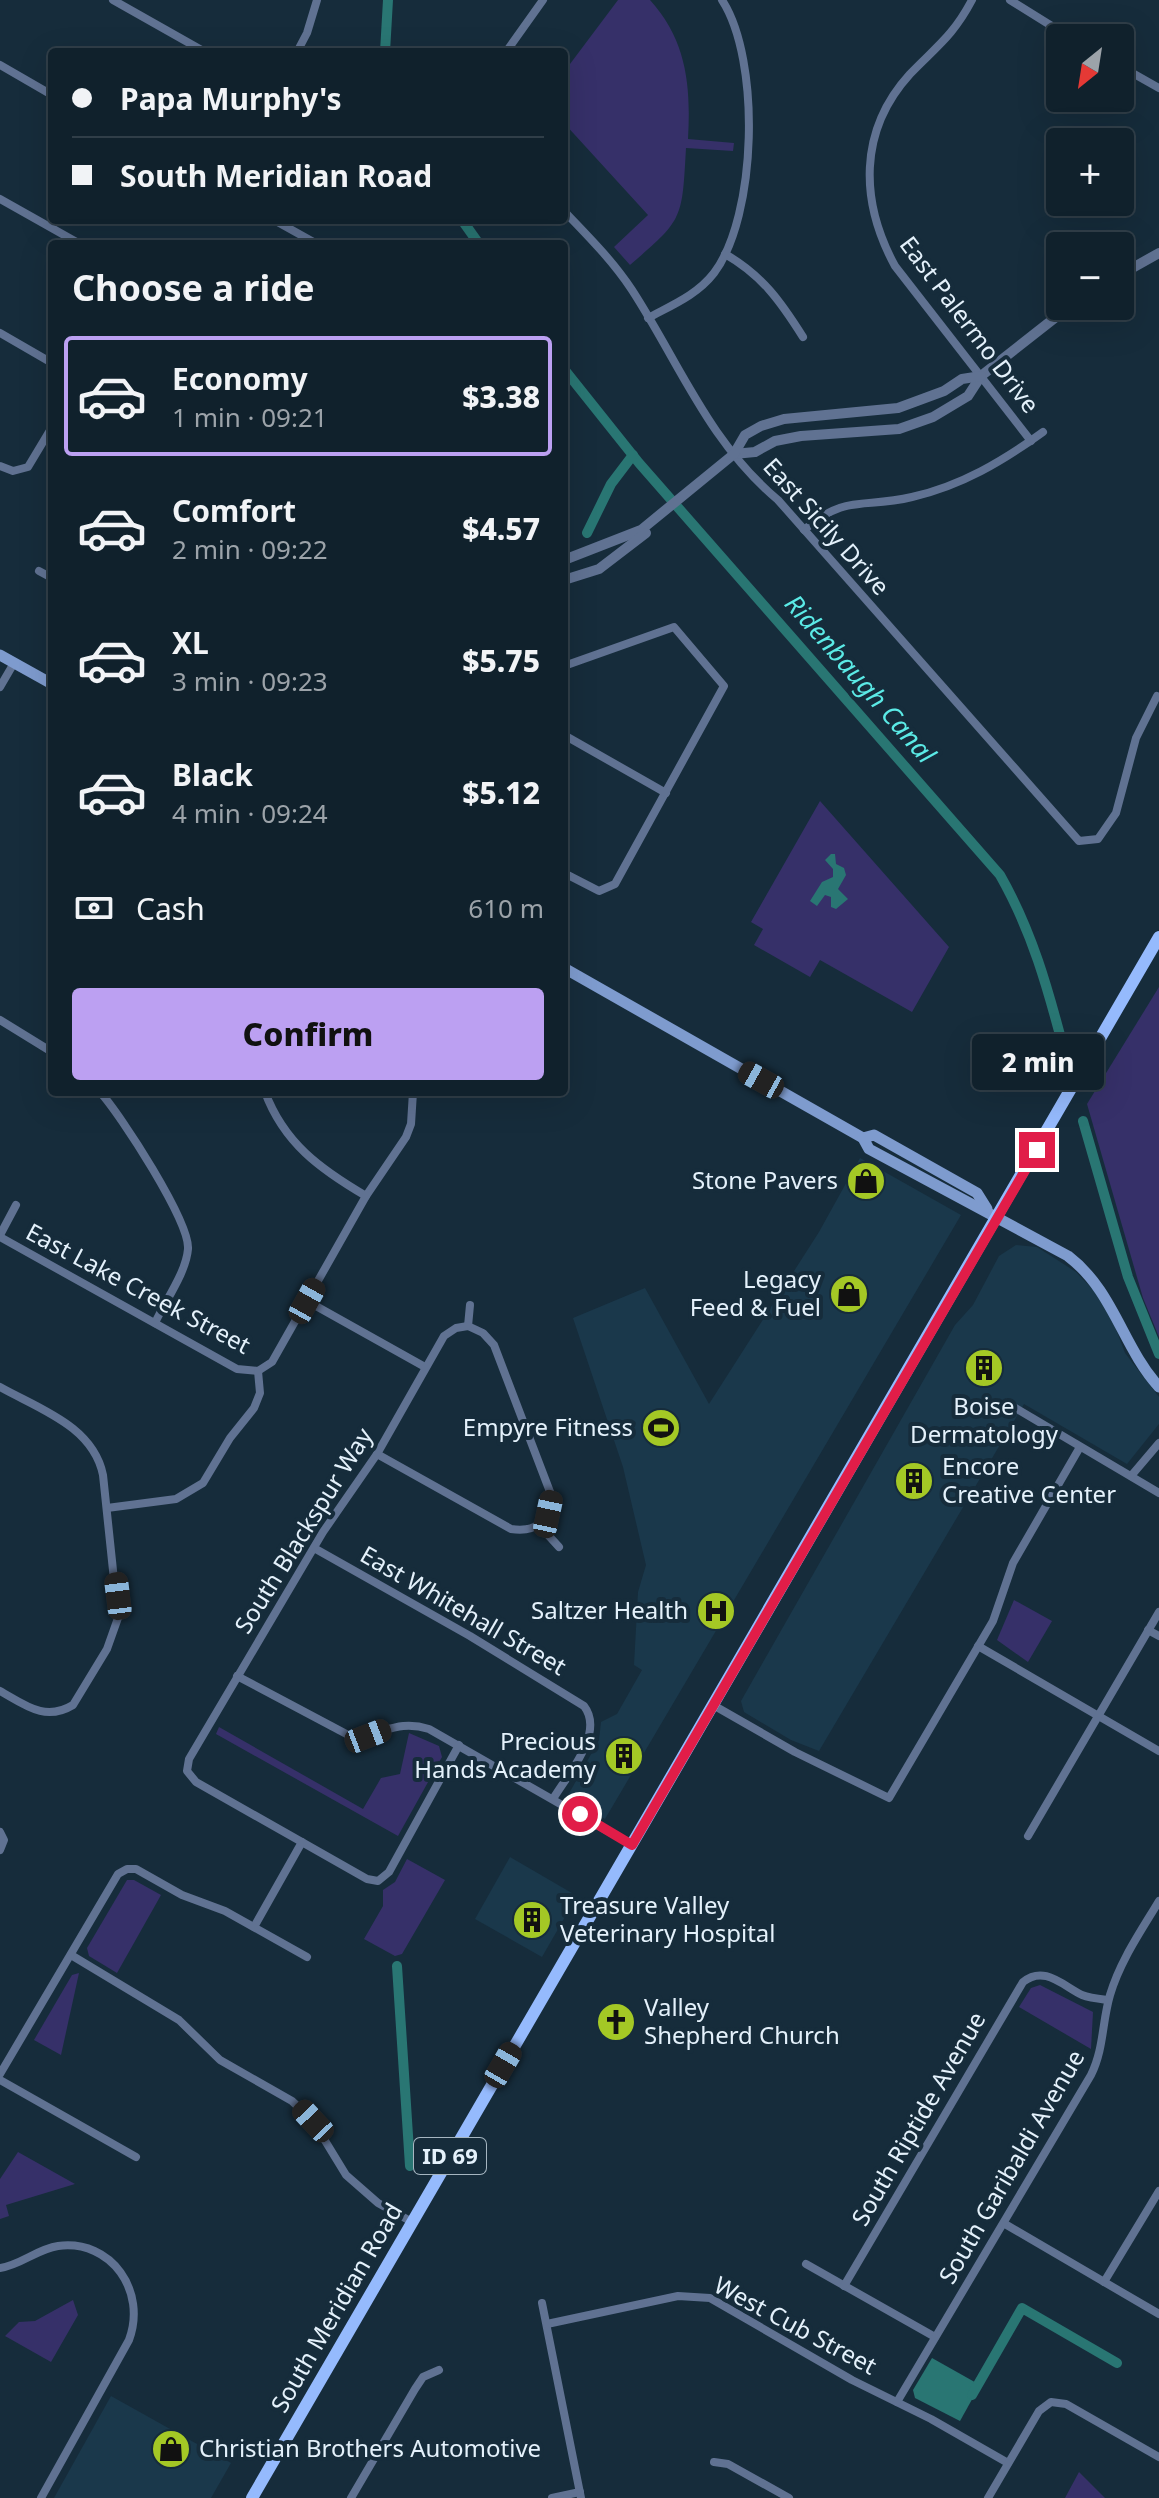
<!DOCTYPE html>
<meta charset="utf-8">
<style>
:root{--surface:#10212c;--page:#1e2e38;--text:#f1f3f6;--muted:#9ca3a9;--line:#303e48;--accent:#bca0f2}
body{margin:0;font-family:"Noto Sans",sans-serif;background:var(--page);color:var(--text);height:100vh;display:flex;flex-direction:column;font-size:30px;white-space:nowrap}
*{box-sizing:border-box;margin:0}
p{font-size:26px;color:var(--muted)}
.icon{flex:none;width:44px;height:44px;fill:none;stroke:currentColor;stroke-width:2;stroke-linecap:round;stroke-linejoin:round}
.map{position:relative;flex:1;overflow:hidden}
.details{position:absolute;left:48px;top:240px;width:520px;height:856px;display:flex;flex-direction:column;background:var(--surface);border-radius:8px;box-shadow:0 8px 32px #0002,0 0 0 2px var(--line)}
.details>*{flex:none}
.hud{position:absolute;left:48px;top:48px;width:520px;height:176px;border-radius:8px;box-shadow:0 8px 32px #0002,0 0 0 2px var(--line);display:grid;align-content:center;height:176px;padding:0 24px;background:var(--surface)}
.needle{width:52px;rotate:210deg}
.fabs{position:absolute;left:1046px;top:24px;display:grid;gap:16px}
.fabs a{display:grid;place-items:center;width:88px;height:88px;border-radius:8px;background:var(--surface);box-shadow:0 8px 32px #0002,0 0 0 2px var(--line);font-size:40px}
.end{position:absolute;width:36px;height:36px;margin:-18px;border:10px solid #e11d48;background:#fff;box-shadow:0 0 0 4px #fff}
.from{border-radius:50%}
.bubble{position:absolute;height:56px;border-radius:8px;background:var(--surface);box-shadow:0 8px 32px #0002,0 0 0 2px var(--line);font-size:26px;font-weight:800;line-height:56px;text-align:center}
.car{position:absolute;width:24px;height:48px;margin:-24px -12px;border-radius:10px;box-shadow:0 0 6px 2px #0007;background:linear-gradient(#222 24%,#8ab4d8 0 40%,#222 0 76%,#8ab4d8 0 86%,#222 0)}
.hud b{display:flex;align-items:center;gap:28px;height:76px;font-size:30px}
.hud b+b{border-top:2px solid var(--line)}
.hud i{width:20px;height:20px;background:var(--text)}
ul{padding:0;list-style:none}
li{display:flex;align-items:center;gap:24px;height:120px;margin:0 16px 12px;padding:0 8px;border:4px solid transparent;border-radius:8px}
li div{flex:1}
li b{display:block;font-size:30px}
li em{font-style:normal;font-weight:800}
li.active{border-color:var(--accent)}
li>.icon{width:72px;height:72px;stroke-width:1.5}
h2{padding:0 24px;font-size:36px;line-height:96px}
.pay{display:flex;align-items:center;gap:20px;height:88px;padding:0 24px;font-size:30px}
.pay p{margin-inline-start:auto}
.action{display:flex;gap:16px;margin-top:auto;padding:16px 24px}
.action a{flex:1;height:92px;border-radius:8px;background:var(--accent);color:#111;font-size:32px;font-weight:800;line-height:92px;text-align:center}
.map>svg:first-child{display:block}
.built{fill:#1a384b}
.green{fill:#363069}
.water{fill:#297673}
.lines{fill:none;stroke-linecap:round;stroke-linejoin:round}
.canal{stroke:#297673;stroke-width:10}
.minor{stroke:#607292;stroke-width:8}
.tertiary{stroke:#607292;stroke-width:10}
.secondary{stroke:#7e9bce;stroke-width:11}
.primary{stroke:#95bafd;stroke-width:12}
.route{stroke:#e11d48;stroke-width:10}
.labels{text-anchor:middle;stroke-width:8;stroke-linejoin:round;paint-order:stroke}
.shield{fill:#162c3b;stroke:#a6b6c1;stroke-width:2}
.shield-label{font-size:22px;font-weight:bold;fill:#e4f1fb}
.street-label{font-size:24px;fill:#e4f1fb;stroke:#162c3b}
.poi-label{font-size:24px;fill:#e4f1fb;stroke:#162c3b;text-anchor:end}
.water-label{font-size:26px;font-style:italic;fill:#5beae6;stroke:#162c3b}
</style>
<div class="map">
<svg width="1159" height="2498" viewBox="0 0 1159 2498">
<rect width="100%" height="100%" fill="#162c3b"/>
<g class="built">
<path d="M860,1158L961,1215L605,1819L567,1797L599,1740L601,1722L617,1714L642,1670L634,1665L638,1592L646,1565L623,1467L573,1318L645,1288L709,1404L819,1232Z"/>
<path d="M1016,1245L1037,1247L1076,1272L1100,1297L1113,1321L1125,1353L1159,1397V1424L1127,1464L1024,1404L819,1751L791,1740L744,1712L741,1701L955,1325L973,1305L999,1256Z"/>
<path d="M510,1857L577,1896L542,1957L475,1919Z"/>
<path d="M111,2396L231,2463L211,2498H54Z"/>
</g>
<g class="green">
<path d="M618,0H650C687,41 691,86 688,139L734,143L733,151L686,148C682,219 684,219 630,265L614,247L648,215L564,123V72Z"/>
<path d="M820,801L949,947L912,1012L820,960L810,977L754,945L763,929L751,922Z"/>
<path d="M1159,987V1337L1143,1298L1087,1104Z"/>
<path d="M1014,1600L1052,1621L1028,1662L997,1640Z"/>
<path d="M219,1727L363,1809L381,1778L400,1774L409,1733L439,1746L442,1757L398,1836L216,1734Z"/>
<path d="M407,1859L445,1880L402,1954L395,1956L364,1939L383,1906V1890L395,1882Z"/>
<path d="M127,1880H134L161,1895L117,1973L89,1956L87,1948Z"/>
<path d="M79,1973L61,2055L34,2040L72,1975Z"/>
<path d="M1040,1985L1093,2012L1091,2049L1019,2007L1031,1988Z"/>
<path d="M18,2152L75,2184L6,2205L9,2216L0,2219V2179Z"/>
<path d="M73,2300L78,2315L51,2362L5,2336L19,2322L35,2321Z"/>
<path d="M1079,2472L1105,2498H1065Z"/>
</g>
<g class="water">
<path d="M831,854H835L836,864L844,868L846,875L838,889L848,899L836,909L831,907V897L825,895L817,906L810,901L822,882L833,877V869L825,860Z"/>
<path d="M932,2358L980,2385L960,2421L915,2398L913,2390Z"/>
</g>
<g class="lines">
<g class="canal">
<path d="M385,52L388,0"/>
<path d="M462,220L479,244"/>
<path d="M564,369L639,463L1000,875C1032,931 1048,989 1064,1050"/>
<path d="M587,533L611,484L633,455"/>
<path d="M1083,1121L1128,1277L1159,1354"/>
<path d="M397,1966L410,2166"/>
<path d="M972,2395L1022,2308L1117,2363"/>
</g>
<g class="minor">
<path d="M113,0L205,52"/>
<path d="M972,0C953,36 937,46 910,74C858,131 860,202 895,266L1031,441"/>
<path d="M1010,0L1071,38"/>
<path d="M297,52L307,33L317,0"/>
<path d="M506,52L543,0"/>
<path d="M0,65L52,95"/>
<path d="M1120,66L1159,88"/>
<path d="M0,199L80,244"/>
<path d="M564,211C588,236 613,261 632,290C680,364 708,441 778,500L1079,841L1098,839L1116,813L1136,738L1157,696"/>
<path d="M274,220L317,244"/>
<path d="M725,254C762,275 781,302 803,337"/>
<path d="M648,318C672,305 697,295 714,273C757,216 761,60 722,0"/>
<path d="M0,333L52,363"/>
<path d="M0,466L13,471L28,467L52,427"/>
<path d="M804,530C847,493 863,509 912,497C961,486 1003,461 1043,432"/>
<path d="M39,571L52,578"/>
<path d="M564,666L674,627L724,686L615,884L599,891L564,873"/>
<path d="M0,687L14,663"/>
<path d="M564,735L666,793"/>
<path d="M0,1020L52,1052"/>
<path d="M100,1092C121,1115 190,1222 188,1249C186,1273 165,1301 155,1323"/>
<path d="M265,1092C284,1143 320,1169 366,1196"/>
<path d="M0,1235L16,1205"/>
<path d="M0,1237L237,1369L258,1371L272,1362L366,1196L406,1137L411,1124L413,1092"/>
<path d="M307,1301L425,1367"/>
<path d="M468,1326L470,1305"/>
<path d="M0,1387C39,1409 93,1426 103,1475L118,1618L107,1649L73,1705C45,1722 25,1705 0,1691"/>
<path d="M1007,1403L1159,1493"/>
<path d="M377,1454L511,1529C537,1533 547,1521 552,1497L494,1345L483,1333L468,1326"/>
<path d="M1131,1476L1159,1443"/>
<path d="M107,1508L176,1499L203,1483L230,1438L254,1408L260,1393L258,1371"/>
<path d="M539,1525L559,1547"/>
<path d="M314,1548L470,1636L584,1706C605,1733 568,1774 553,1799"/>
<path d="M1148,1630L1159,1636"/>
<path d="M978,1646L1159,1751"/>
<path d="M237,1676L352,1737C383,1735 397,1719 429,1729L632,1845"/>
<path d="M713,1705L795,1752L889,1798L993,1621L1013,1563L1080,1447"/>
<path d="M459,1745L389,1872L378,1881L367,1879L196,1782L187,1771L189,1759L323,1532L377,1454L444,1336L456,1328L468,1326"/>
<path d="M0,1832L4,1840L0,1850"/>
<path d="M1028,1836L1159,1612"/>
<path d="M254,1927L302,1842"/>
<path d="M71,1955L179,2020L220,2060L292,2101L313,2121L346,2175L378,2203L412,2222"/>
<path d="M0,2074L118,1874L127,1869H136L182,1895L225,1911L307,1957"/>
<path d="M0,2080L136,2157"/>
<path d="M1005,2224L1159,2314"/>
<path d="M806,2264L935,2337"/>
<path d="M0,2268C21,2265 37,2249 58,2246C112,2239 147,2292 129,2340L41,2498"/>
<path d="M1104,2282L1159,2191"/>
<path d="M844,2286L1023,1982C1044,1965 1062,1985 1082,1995C1090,1998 1100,1999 1108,2000"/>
<path d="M542,2303L581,2498"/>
<path d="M547,2324L678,2296L710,2298L852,2380L931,2419L1008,2463"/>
<path d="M897,2402L1091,2075C1104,2049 1102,2022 1110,1995C1120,1961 1141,1931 1159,1901"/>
<path d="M714,2462L728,2464L789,2498"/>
<path d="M351,2498L415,2389L423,2377L439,2370"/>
<path d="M552,2498L580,2492"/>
<path d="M988,2498L1039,2411L1051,2402L1066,2404L1159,2457"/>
</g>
<g class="tertiary">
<path d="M1120,275L1159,253"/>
<path d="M734,454L755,452L775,441L801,436L899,429L933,417L968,396L981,376L1070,306"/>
<path d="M564,560L641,530L734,454L745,435L761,426L784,419L898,408L944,391L962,379L981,376"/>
<path d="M564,580L599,569L646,533"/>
</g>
<g class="secondary">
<path d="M0,655L52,684"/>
<path d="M564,968L863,1138L869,1149L1068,1256C1114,1291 1122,1346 1159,1387"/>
<path d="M863,1138L874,1135L977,1193L987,1209"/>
</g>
<path class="primary" d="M252,2498L1159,937"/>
</g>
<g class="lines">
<path class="route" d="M580,1814L632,1845L1037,1150"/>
</g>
<defs>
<g id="shop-disc" transform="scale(2)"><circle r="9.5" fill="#a4c825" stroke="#162c3b"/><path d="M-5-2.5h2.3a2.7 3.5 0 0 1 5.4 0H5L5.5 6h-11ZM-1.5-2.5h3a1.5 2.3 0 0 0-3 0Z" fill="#111"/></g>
<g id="building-disc" transform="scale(2)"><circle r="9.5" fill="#a4c825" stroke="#162c3b"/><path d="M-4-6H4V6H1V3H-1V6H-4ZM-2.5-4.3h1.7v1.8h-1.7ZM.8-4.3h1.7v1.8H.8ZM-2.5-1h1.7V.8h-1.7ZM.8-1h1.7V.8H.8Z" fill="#111"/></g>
<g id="stadium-disc" transform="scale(2)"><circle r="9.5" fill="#a4c825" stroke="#162c3b"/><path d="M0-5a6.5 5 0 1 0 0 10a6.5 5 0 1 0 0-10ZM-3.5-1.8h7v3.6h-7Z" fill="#111"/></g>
<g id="hospital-disc" transform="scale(2)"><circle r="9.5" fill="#a4c825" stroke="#162c3b"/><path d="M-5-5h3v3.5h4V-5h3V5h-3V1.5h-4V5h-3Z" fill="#111"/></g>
<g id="church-disc" transform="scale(2)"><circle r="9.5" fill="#a4c825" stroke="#162c3b"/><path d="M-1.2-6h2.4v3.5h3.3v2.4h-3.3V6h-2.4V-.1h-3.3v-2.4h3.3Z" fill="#111"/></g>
</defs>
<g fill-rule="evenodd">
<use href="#shop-disc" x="866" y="1181"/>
<use href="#shop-disc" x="849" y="1294"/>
<use href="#building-disc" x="984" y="1368"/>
<use href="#stadium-disc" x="661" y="1428"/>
<use href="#building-disc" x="914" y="1481"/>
<use href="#hospital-disc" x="716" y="1611"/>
<use href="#building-disc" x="624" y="1756"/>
<use href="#building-disc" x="532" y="1920"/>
<use href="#church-disc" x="616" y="2022"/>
<use href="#shop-disc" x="171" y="2449"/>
</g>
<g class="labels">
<rect class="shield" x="414" y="2138" width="72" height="36" rx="6"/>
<g class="shield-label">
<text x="450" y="2164">ID 69</text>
</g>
<g class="street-label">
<text transform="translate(969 325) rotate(53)" y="8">East Palermo Drive</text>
<text transform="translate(826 527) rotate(48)" y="8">East Sicily Drive</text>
<text transform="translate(138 1289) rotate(28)" y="8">East Lake Creek Street</text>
<text transform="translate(304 1531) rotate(-58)" y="8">South Blackspur Way</text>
<text transform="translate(463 1611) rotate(30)" y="8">East Whitehall Street</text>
<text transform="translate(919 2119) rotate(-60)" y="8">South Riptide Avenue</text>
<text transform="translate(1012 2167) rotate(-60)" y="8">South Garibaldi Avenue</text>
<text transform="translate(337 2308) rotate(-60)" y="8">South Meridian Road</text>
<text transform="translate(795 2326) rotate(28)" y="8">West Cub Street</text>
</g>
<g class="poi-label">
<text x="838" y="1189">Stone Pavers</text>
<text x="821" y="1288">Legacy<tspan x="821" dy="28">Feed &amp; Fuel</tspan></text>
<text x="984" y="1415" text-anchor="middle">Boise<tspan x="984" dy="28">Dermatology</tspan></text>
<text x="633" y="1436">Empyre Fitness</text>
<text x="942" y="1475" text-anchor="start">Encore<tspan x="942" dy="28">Creative Center</tspan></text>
<text x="688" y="1619">Saltzer Health</text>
<text x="596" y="1750">Precious<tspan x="596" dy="28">Hands Academy</tspan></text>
<text x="560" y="1914" text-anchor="start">Treasure Valley<tspan x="560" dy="28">Veterinary Hospital</tspan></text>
<text x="644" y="2016" text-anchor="start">Valley<tspan x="644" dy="28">Shepherd Church</tspan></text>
<text x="199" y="2457" text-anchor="start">Christian Brothers Automotive</text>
</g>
<g class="water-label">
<text transform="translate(860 679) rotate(49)" y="9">Ridenbaugh Canal</text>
</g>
</g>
</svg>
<div class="fabs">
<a><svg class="needle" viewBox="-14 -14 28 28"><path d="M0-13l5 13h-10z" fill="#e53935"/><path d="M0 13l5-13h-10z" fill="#9ca3a9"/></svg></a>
<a>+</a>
<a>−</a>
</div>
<i class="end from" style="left:580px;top:1814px"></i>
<i class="end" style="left:1037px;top:1150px"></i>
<div class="bubble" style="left:972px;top:1034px;width:132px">2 min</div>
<i class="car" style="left:761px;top:1080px;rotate:299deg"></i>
<i class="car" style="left:307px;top:1301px;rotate:29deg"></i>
<i class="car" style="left:548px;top:1514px;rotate:12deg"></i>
<i class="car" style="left:118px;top:1596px;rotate:353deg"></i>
<i class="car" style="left:368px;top:1736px;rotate:69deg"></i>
<i class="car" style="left:503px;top:2065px;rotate:30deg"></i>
<i class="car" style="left:313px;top:2121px;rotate:317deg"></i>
<div class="hud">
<b><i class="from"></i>Papa Murphy's</b>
<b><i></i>South Meridian Road</b>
</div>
<section class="details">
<h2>Choose a ride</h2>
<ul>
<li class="active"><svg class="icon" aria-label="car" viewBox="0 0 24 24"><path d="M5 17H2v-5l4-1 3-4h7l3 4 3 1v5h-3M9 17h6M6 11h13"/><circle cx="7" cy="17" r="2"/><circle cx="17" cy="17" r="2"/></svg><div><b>Economy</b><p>1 min · 09:21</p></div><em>$3.38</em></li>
<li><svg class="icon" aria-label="car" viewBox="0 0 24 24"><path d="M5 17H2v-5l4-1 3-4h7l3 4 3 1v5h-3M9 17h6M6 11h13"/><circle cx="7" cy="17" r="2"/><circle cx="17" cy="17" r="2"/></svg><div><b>Comfort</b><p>2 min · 09:22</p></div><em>$4.57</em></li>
<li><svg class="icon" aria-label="car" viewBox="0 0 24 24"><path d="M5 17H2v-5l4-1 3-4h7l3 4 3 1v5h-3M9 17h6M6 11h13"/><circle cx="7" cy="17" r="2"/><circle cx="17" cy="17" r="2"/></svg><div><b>XL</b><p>3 min · 09:23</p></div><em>$5.75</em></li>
<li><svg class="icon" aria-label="car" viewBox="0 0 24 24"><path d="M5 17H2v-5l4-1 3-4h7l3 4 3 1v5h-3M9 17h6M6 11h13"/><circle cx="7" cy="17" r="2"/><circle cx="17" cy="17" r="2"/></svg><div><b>Black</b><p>4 min · 09:24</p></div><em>$5.12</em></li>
</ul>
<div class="pay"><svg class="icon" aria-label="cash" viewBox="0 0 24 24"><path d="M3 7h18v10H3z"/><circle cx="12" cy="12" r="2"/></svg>Cash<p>610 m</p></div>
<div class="action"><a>Confirm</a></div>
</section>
</div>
